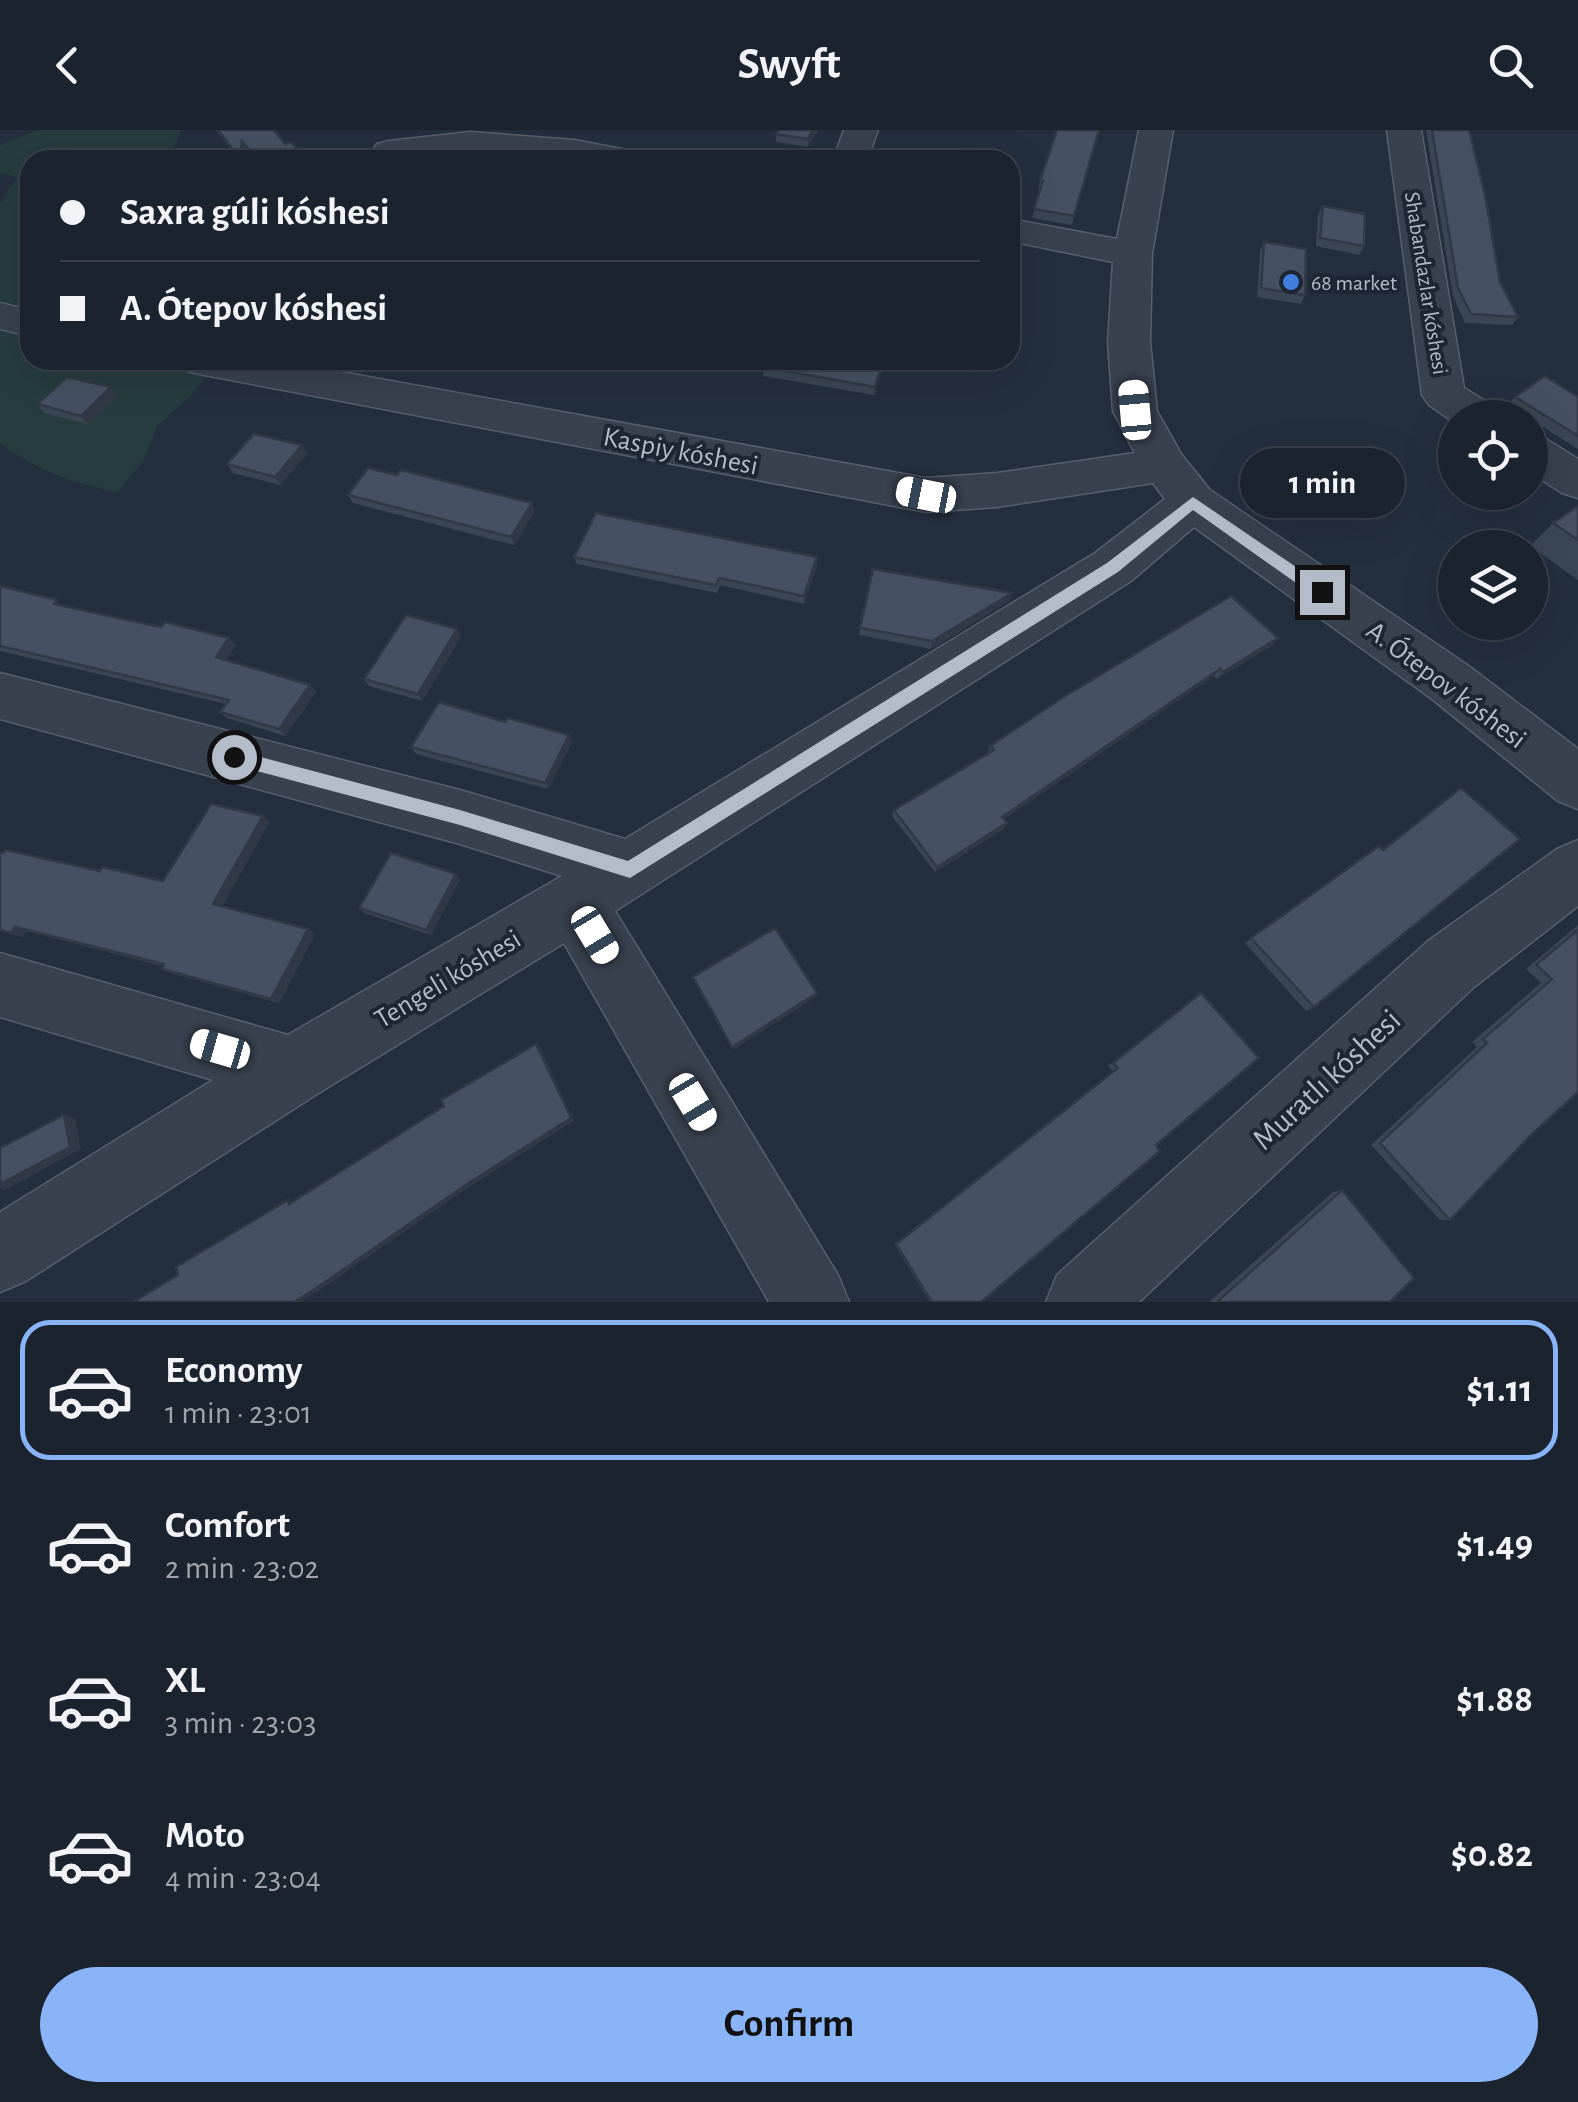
<!DOCTYPE html>
<meta charset="utf-8">
<style>
:root{--surface:#1b232e;--page:#242b36;--text:#f1f3f6;--muted:#a0a4aa;--line:#39404a;--accent:#8ab4f8}
body{margin:0;font-family:"Alegreya Sans",sans-serif;background:var(--page);color:var(--text);height:100vh;display:flex;flex-direction:column;font-size:38px;white-space:nowrap}
*{box-sizing:border-box;margin:0}
p{font-size:32px;color:var(--muted)}
.icon{flex:none;width:55px;height:55px;fill:none;stroke:currentColor;stroke-width:2;stroke-linecap:round;stroke-linejoin:round}
.map{position:relative;height:1172px;overflow:hidden}
.details{display:flex;flex-direction:column;background:var(--surface);flex:1}
.details>*{flex:none}
.top-card{position:absolute;left:20px;top:20px;width:1000px;height:220px;border-radius:30px;box-shadow:0 10px 40px #0002,0 0 0 2px var(--line);display:grid;align-content:center;height:220px;padding:0 40px;background:var(--surface)}
.buttons{position:absolute;left:1438px;top:270px;display:grid;gap:20px}
.buttons a{display:grid;place-items:center;width:110px;height:110px;border-radius:50%;background:var(--surface);box-shadow:0 10px 40px #0002,0 0 0 2px var(--line);font-size:50px}
.end{position:absolute;width:45px;height:45px;margin:-22px;border:12px solid #b4bcc9;background:#111;box-shadow:0 0 0 5px #111}
.from{border-radius:50%}
.bubble{position:absolute;height:70px;border-radius:35px;background:var(--surface);box-shadow:0 10px 40px #0002,0 0 0 2px var(--line);font-size:32px;font-weight:700;line-height:70px;text-align:center}
.car{position:absolute;width:30px;height:60px;margin:-30px -15px;border-radius:12px;box-shadow:0 0 8px 2px #0007;background:linear-gradient(#fff 24%,#345 0 40%,#fff 0 76%,#345 0 86%,#fff 0)}
.top-card b{display:flex;align-items:center;gap:35px;height:95px;font-size:38px}
.top-card b+b{border-top:2px solid var(--line)}
.top-card i{width:25px;height:25px;background:var(--text)}
ul{padding:18px 0 0;list-style:none}
li{display:flex;align-items:center;gap:30px;height:140px;margin:0 20px 15px;padding:0 20px;border:5px solid transparent;border-radius:30px}
li div{flex:1}
li b{display:block;font-size:38px}
li em{font-style:normal;font-weight:700}
li.on{border-color:var(--accent)}
li>.icon{width:90px;height:90px;stroke-width:1.5}
.action{display:flex;gap:20px;margin-top:auto;padding:20px 40px}
.action a{flex:1;height:115px;border-radius:60px;background:var(--accent);color:#111;font-size:40px;font-weight:700;line-height:115px;text-align:center}
header{display:flex;justify-content:space-between;align-items:center;height:130px;padding:0 40px;background:var(--surface);font-size:45px;font-weight:700}
.map>svg:first-child{display:block}
.green{fill:#263c3f}
.lines{fill:none;stroke-linecap:round;stroke-linejoin:round}
.minor-casing{stroke:#565f6c;stroke-width:3}
.minor{fill:#38414e;fill-rule:evenodd}
.wall{fill:#3b4654}
.shaded-wall{fill:#303945}
.building{fill:#455162;stroke:#303945;stroke-width:2.5}
.route{fill:#b4bcc9}
.shop-dot{fill:#3f7fe0;stroke:#1d2633;stroke-width:4}
.labels{text-anchor:middle;stroke-width:8;stroke-linejoin:round;paint-order:stroke}
.far-poi-label{font-size:22px;fill:#b4bcc9;stroke:#1d2633;text-anchor:start}
.far-street-label{font-size:22px;fill:#b4bcc9;stroke:#1d2633}
.street-label{font-size:28px;fill:#b4bcc9;stroke:#1d2633}
.near-street-label{font-size:32px;fill:#b4bcc9;stroke:#1d2633}
</style>
<header><svg class="icon" aria-label="back" viewBox="0 0 24 24"><path d="M15 5l-7 7 7 7"/></svg>Swyft<svg class="icon" aria-label="search" viewBox="0 0 24 24"><circle cx="10" cy="10" r="6"/><path d="M15 15l6 6"/></svg></header>
<div class="map">
<svg width="1578" height="1172" viewBox="0 0 1578 1172">
<rect width="100%" height="100%" fill="#242f3e"/>
<path class="green" d="M38,0H181L168,30H30V230H213L215,234L194,262L157,296L144,330L117,362C73,353 37,341 0,313V74L17,47L0,43V15Z"/>
<g class="lines">
<g class="minor-casing">
<g id="minor">
<path d="M844,0H878L867,30H833Z"/>
<path d="M1139,0H1173L1152,124L1150,212L1157,281L1181,324L1210,360L1470,537L1578,619V679L1558,671L1432,569L1194,397L1131,451L615,781L838,1145L849,1172H769L564,813L317,964L26,1151L0,1162V1082L213,950L0,887V823L288,905L562,746L460,714L0,589V543L460,660L625,709L1095,423L1165,369L1153,353L997,377L926,382L199,244L184,240L178,230H275L926,348L997,343L1135,323L1113,281L1108,212L1113,132L1010,111V89L1117,109Z"/>
<path d="M1387,0H1421L1464,258L1495,277L1501,288H1455V293L1429,275L1422,265Z"/>
<path d="M470,2L574,10L643,23L648,30H569L470,22L383,30L372,21L377,14L389,11Z"/>
<path d="M0,173L30,180V206L0,199Z"/>
<path d="M1530,304L1546,309L1578,329V368L1562,363L1530,342Z"/>
<path d="M1578,710V776L1474,857L1139,1172H1046L1057,1145L1428,811L1557,719Z"/>
</g>
</g>
<use href="#minor" class="minor"/>
</g>
<g class="wall">
<path d="M216,0H274L285,14L307,30H255L246,19L245,30H239Z"/>
<path d="M818,0L808,17L776,12V4Z"/>
<path d="M1099,0L1072,95L1032,88L1040,60L1038,59L1040,51Z"/>
<path d="M1426,0H1469L1500,152L1518,187L1512,195L1465,193L1453,166Z"/>
<path d="M1323,76L1364,116L1359,125L1316,116L1318,85Z"/>
<path d="M1264,112L1305,165L1301,174L1257,167L1260,121Z"/>
<path d="M642,230H702L697,240Z"/>
<path d="M766,230H886L874,265L763,246V237Z"/>
<path d="M111,257L117,266L88,294L44,283L37,274Z"/>
<path d="M1515,267H1578V319L1508,275Z"/>
<path d="M307,324L280,355L233,343L227,334Z"/>
<path d="M348,365L535,381L514,415L353,373Z"/>
<path d="M1578,376V450L1530,416L1553,393Z"/>
<path d="M574,427L817,435L804,474L720,455L717,463L577,434Z"/>
<path d="M0,456L63,475L236,515L225,530L310,555L316,562L285,606L227,588L220,582L226,574L0,521Z"/>
<path d="M1012,463L1009,471L931,519L859,505L860,498Z"/>
<path d="M461,507L422,571L369,556L364,549Z"/>
<path d="M1273,515L1217,549L1214,546L1004,689V699L935,742L892,686L894,680L989,624L988,622L990,616Z"/>
<path d="M505,592L572,612L548,659L416,624L411,617Z"/>
<path d="M270,691L222,776L308,799L315,804L279,873L171,843L162,839L163,836L26,801L22,807L0,801V723L100,741L163,751Z"/>
<path d="M1379,716L1383,719L1314,877L1306,881L1245,813Z"/>
<path d="M456,744L460,749L431,805L365,783L359,778Z"/>
<path d="M1578,795V962L1530,1006L1450,1090H1440L1371,1015L1477,917L1472,912L1541,853L1526,839Z"/>
<path d="M1195,867L1156,1015L981,1172H930L894,1114L1113,941L1108,936Z"/>
<path d="M1342,1060L1390,1172H1209L1333,1062Z"/>
</g>
<g class="shaded-wall">
<path d="M813,0H818L808,17V9Z"/>
<path d="M242,11L246,19L245,30L240,29Z"/>
<path d="M884,230L886,231L874,265L875,257Z"/>
<path d="M111,257L117,266L88,294L81,286Z"/>
<path d="M302,315L307,324L280,355L275,347Z"/>
<path d="M532,373L535,381L514,415L511,407Z"/>
<path d="M817,427V435L804,474V466Z"/>
<path d="M1012,463L1009,471L931,519L932,511Z"/>
<path d="M457,499L461,507L422,571L418,564Z"/>
<path d="M229,508L236,515L222,534L216,527Z"/>
<path d="M1278,508L1273,515L1217,549L1223,542Z"/>
<path d="M1220,539L1214,546L999,692L1002,687Z"/>
<path d="M310,555L316,562L285,606L279,599Z"/>
<path d="M569,605L572,612L548,659L545,653Z"/>
<path d="M263,686L270,691L221,779L213,774Z"/>
<path d="M1007,693L1004,699L935,742L937,737Z"/>
<path d="M456,744L460,749L431,805L426,800Z"/>
<path d="M15,797L26,801L22,807L11,803Z"/>
<path d="M308,799L315,804L279,873L271,869Z"/>
<path d="M817,863L816,867L733,920L732,917Z"/>
<path d="M536,914L540,917L574,991L469,1057L323,1158L301,1172H294Z"/>
<path d="M64,985L75,987L81,1019L5,1060L0,1059V1054Z"/>
</g>
<g class="building">
<path d="M218,0H274L285,14L291,12L307,30H258L242,11L240,29Z"/>
<path d="M779,0H813L808,9L776,4Z"/>
<path d="M1057,0H1099L1074,86L1034,79L1043,51H1040Z"/>
<path d="M1432,0H1469L1485,65L1500,152L1518,187L1471,184L1458,158Z"/>
<path d="M1323,76L1365,84L1364,116L1320,108Z"/>
<path d="M1264,112L1306,119L1305,165L1261,158Z"/>
<path d="M766,230H884L875,257L763,237Z"/>
<path d="M1545,246L1578,267V306L1515,267Z"/>
<path d="M67,247L111,257L81,286L37,274Z"/>
<path d="M254,304L302,315L275,347L227,334Z"/>
<path d="M368,338L397,345L401,340L532,373L511,407L348,365Z"/>
<path d="M1578,376V410L1553,393Z"/>
<path d="M596,383L817,427L804,466L719,448L716,455L574,427Z"/>
<path d="M873,439L1012,463L932,511L860,498Z"/>
<path d="M0,456L57,470L54,474L161,497L165,492L229,508L216,527L310,555L279,599L220,582L229,570L0,516Z"/>
<path d="M1231,466L1278,508L1223,542L1220,539L1002,687L1007,693L937,737L894,680L994,620L990,616L1062,568Z"/>
<path d="M406,485L457,499L418,564L364,549Z"/>
<path d="M439,572L505,592L508,588L569,605L545,653L411,617Z"/>
<path d="M1461,658L1520,709L1314,877L1251,808L1379,716L1383,720Z"/>
<path d="M211,674L263,686L213,774L308,799L271,869L162,839L164,834L15,797L11,803L0,800V723H3L6,720L100,741L102,737L163,751Z"/>
<path d="M391,723L456,744L426,800L359,778Z"/>
<path d="M775,798L817,863L732,917L693,847Z"/>
<path d="M1578,800V962L1530,1006L1450,1090L1380,1013L1487,913L1483,909L1552,849L1536,835Z"/>
<path d="M1201,863L1259,928L1156,1015L1160,1021L981,1172H932L896,1114L1118,938L1113,933Z"/>
<path d="M536,914L571,988L464,1056L315,1159L294,1172H133L178,1145L176,1137L288,1070L289,1074L444,976L441,970Z"/>
<path d="M64,985L70,1017L0,1054V1018Z"/>
<path d="M1342,1060L1414,1148L1390,1172H1217Z"/>
</g>
<path class="route" d="M1193,367L1327,458V467H1316L1193,380L1118,442L630,748L460,695L234,635L225,627L234,620L460,680L628,731L1107,433Z"/>
<circle class="shop-dot" cx="1291" cy="152" r="10"/>
<g class="labels">
<g class="far-poi-label">
<text x="1311" y="160">68 market</text>
</g>
<g class="far-street-label">
<text transform="translate(1427 153) rotate(81)" y="8">Shabandazlar kóshesi</text>
</g>
<g class="street-label">
<text transform="translate(681 320) rotate(11)" y="10">Kaspiy kóshesi</text>
<text transform="translate(1447 554) rotate(37)" y="10">A. Ótepov kóshesi</text>
<text transform="translate(447 848) rotate(-31)" y="10">Tengeli kóshesi</text>
</g>
<g class="near-street-label">
<text transform="translate(1326 949) rotate(-43)" y="11">Muratlı kóshesi</text>
</g>
</g>
</svg>
<div class="buttons">
<a><svg class="icon" aria-label="locate" viewBox="0 0 24 24"><circle cx="12" cy="12" r="6"/><path d="M12 2v4M12 18v4M2 12h4M18 12h4"/></svg></a>
<a><svg class="icon" aria-label="layers" viewBox="0 0 24 24"><path d="M12 4l9 5-9 5-9-5zM3 14l9 5 9-5"/></svg></a>
</div>
<i class="end from" style="left:234px;top:627px"></i>
<i class="end" style="left:1322px;top:462px"></i>
<div class="bubble" style="left:1240px;top:318px;width:165px">1 min</div>
<i class="car" style="left:1135px;top:280px;rotate:355deg"></i>
<i class="car" style="left:926px;top:365px;rotate:281deg"></i>
<i class="car" style="left:595px;top:805px;rotate:149deg"></i>
<i class="car" style="left:220px;top:919px;rotate:286deg"></i>
<i class="car" style="left:693px;top:972px;rotate:149deg"></i>
<div class="top-card">
<b><i class="from"></i>Saxra gúli kóshesi</b>
<b><i></i>A. Ótepov kóshesi</b>
</div>
</div>
<section class="details">
<ul>
<li class="on"><svg class="icon" aria-label="car" viewBox="0 0 24 24"><path d="M5 17H2v-5l4-1 3-4h7l3 4 3 1v5h-3M9 17h6M6 11h13"/><circle cx="7" cy="17" r="2"/><circle cx="17" cy="17" r="2"/></svg><div><b>Economy</b><p>1 min · 23:01</p></div><em>$1.11</em></li>
<li><svg class="icon" aria-label="car" viewBox="0 0 24 24"><path d="M5 17H2v-5l4-1 3-4h7l3 4 3 1v5h-3M9 17h6M6 11h13"/><circle cx="7" cy="17" r="2"/><circle cx="17" cy="17" r="2"/></svg><div><b>Comfort</b><p>2 min · 23:02</p></div><em>$1.49</em></li>
<li><svg class="icon" aria-label="car" viewBox="0 0 24 24"><path d="M5 17H2v-5l4-1 3-4h7l3 4 3 1v5h-3M9 17h6M6 11h13"/><circle cx="7" cy="17" r="2"/><circle cx="17" cy="17" r="2"/></svg><div><b>XL</b><p>3 min · 23:03</p></div><em>$1.88</em></li>
<li><svg class="icon" aria-label="car" viewBox="0 0 24 24"><path d="M5 17H2v-5l4-1 3-4h7l3 4 3 1v5h-3M9 17h6M6 11h13"/><circle cx="7" cy="17" r="2"/><circle cx="17" cy="17" r="2"/></svg><div><b>Moto</b><p>4 min · 23:04</p></div><em>$0.82</em></li>
</ul>
<div class="action"><a>Confirm</a></div>
</section>
